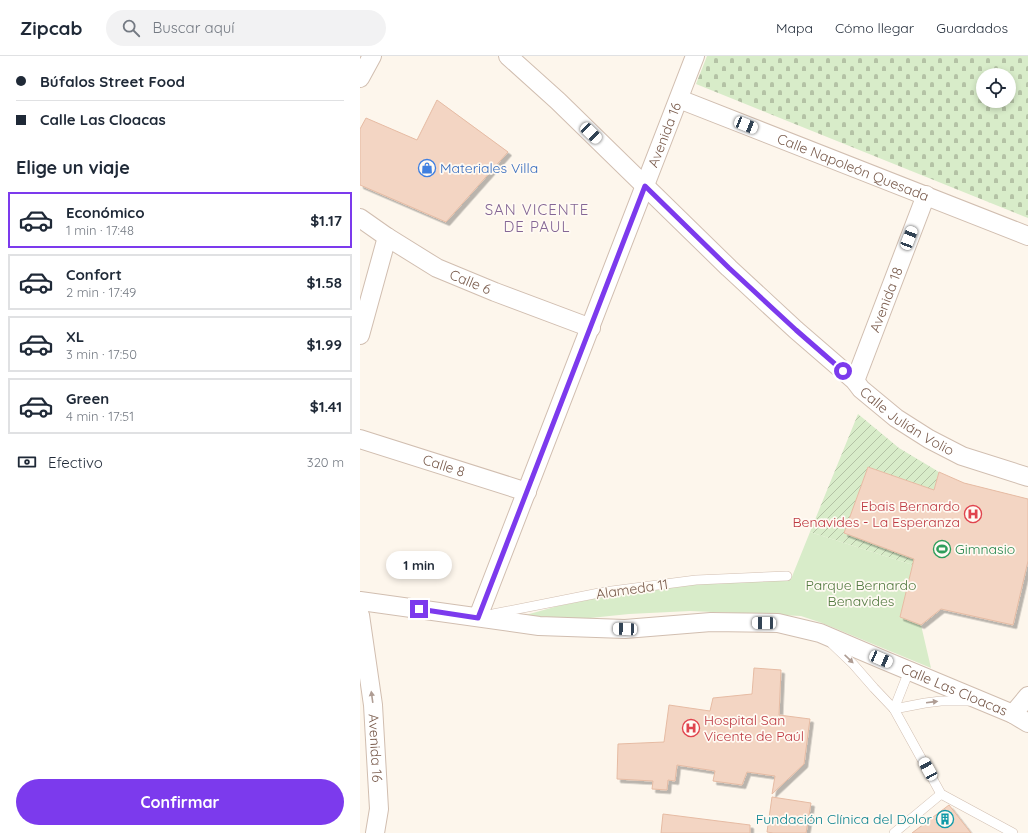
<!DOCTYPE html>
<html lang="es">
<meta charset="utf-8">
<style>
:root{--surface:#fff;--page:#f2f2f3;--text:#1f2937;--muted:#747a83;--line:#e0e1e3;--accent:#7c3aed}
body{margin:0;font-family:Quicksand,sans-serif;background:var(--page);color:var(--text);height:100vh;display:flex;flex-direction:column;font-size:15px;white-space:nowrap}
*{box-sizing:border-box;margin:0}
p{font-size:13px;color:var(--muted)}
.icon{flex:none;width:22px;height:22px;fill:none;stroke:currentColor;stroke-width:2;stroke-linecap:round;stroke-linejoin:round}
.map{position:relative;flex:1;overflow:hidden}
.sheet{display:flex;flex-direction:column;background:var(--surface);width:360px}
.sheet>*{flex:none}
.guide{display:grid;align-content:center;height:88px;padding:0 16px;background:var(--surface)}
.controls{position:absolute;left:616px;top:12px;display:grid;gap:8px}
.controls a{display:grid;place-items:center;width:40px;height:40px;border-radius:50%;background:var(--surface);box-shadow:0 2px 6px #0003;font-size:20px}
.end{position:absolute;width:18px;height:18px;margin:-9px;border:5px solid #7c3aed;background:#fff;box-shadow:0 0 0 2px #fff}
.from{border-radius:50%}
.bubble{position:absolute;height:28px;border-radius:14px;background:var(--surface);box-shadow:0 2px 6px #0003;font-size:13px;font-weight:700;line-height:28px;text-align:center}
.car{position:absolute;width:12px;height:24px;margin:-12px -6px;border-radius:5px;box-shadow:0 0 3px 1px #0007;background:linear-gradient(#fff 24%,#345 0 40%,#fff 0 76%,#345 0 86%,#fff 0)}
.guide b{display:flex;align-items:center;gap:14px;height:38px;font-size:15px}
.guide b+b{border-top:1px solid var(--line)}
.guide i{width:10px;height:10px;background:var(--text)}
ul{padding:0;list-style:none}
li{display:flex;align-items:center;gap:12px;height:56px;margin:0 8px 6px;padding:0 8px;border:2px solid var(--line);border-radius:0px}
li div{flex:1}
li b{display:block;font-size:15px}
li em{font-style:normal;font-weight:700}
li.current{border-color:var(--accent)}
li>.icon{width:36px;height:36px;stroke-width:1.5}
h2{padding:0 16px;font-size:18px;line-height:48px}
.pay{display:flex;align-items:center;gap:10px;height:44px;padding:0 16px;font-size:15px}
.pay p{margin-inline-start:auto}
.action{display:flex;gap:8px;margin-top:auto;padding:8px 16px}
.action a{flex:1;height:46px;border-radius:24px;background:var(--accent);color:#fff;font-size:16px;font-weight:700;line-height:46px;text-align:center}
header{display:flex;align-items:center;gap:24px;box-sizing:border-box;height:56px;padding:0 20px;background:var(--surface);border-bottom:1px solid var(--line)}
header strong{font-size:19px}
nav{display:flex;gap:22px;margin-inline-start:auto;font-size:14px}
.search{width:280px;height:36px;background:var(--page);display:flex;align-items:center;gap:10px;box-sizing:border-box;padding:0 14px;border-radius:22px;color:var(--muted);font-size:15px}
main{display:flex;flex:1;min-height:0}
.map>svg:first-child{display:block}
.cemetery{fill:url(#cemetery-stones);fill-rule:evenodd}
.park{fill:#d8ecc9}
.garden{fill:url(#garden-furrows);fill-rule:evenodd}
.building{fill:#f3d5c3;stroke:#e6bba3;filter:url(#shadow)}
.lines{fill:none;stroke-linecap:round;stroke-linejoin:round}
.lane-casing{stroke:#d1beb0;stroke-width:10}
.street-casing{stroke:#d1beb0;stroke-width:20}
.lane{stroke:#fff;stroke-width:9}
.street{stroke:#fff;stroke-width:18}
.oneway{fill:#af9d94}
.route{stroke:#7c3aed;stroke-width:5}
.labels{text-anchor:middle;stroke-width:3.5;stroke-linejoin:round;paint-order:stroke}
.street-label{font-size:14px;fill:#7a5c4d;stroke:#fffaf3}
.shop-label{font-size:14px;fill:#366cbe;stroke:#fffaf3;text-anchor:start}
.health-label{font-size:14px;fill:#be3a42;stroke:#fffaf3;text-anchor:end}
.leisure-label{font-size:14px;fill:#27864d;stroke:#fffaf3;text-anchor:start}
.park-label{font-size:14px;fill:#537a41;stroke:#fffaf3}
.culture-label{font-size:14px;fill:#0d838f;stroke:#fffaf3;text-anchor:end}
.neighbourhood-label{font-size:15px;letter-spacing:1px;fill:#846695;stroke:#fffaf3}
</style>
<header>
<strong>Zipcab</strong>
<div class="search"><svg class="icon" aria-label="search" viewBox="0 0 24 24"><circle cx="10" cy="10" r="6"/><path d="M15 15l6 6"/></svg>Buscar aquí</div>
<nav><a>Mapa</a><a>Cómo llegar</a><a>Guardados</a></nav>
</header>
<main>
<section class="sheet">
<div class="guide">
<b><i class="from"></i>Búfalos Street Food</b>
<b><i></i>Calle Las Cloacas</b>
</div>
<h2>Elige un viaje</h2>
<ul>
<li class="current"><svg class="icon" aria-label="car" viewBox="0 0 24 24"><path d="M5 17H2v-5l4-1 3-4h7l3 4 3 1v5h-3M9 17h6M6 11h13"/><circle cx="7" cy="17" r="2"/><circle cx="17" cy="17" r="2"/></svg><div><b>Económico</b><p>1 min · 17:48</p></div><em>$1.17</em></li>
<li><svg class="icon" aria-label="car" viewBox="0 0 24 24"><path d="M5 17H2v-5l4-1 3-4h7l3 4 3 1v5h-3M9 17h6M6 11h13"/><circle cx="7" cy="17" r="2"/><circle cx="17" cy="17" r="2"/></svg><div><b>Confort</b><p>2 min · 17:49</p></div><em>$1.58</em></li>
<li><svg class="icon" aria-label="car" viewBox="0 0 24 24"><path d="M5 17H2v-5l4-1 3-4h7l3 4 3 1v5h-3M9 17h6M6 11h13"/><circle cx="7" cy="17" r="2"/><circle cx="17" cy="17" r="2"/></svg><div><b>XL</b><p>3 min · 17:50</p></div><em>$1.99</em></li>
<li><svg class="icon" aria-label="car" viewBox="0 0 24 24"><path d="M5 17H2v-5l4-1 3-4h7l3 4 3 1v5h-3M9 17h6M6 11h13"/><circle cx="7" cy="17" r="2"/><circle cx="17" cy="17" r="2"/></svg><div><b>Green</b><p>4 min · 17:51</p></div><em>$1.41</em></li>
</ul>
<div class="pay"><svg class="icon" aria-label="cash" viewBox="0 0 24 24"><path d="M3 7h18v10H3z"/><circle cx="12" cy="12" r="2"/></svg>Efectivo<p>320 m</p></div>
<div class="action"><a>Confirmar</a></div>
</section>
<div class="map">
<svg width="668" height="777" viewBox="0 0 668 777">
<defs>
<pattern id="cemetery-stones" width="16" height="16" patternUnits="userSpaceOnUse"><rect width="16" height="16" fill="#d8ecc9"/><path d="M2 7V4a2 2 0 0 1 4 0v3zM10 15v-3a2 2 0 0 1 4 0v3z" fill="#b4c2a5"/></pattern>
<pattern id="garden-furrows" width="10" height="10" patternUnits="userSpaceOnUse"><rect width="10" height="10" fill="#d8ecc9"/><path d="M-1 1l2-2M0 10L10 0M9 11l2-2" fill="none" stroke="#b4c2a5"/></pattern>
<filter id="shadow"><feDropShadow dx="3.5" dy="3.5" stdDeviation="0" flood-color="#0004"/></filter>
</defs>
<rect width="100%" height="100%" fill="#fdf6ec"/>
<path class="cemetery" d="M347,0H668V162L336,28ZM623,19H649V45H623Z"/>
<path class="park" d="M450,476L553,509L540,561L561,569L571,612L462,567L441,560L330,555L269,558L211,564L155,562L198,550L247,540L340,527L431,523Z"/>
<path class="garden" d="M498,358L539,392L579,416L553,509L450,476ZM508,411L564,431L540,498L484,477Z"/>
<g class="building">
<path d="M77,44L148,96L86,166L0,129V73L6,62L57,84Z"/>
<path d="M508,411L574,434L579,416L604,427L668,443V505L653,569L581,553L561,569L540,561L554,503L484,477Z"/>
<path d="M394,612L421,614L419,659L450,663L444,708L412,738L415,720L387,716L382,729L353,725L355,715L317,709L315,725L308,724L307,734L292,733L293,725L257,723L258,688L304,686L309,649L350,655L353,642L392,638Z"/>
<path d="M412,741L451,747L446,777H413L407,776Z"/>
<path d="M589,749L611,777H552Z"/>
<path d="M303,758L390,769V777H301Z"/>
</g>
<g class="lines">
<g class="lane-casing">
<g id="lane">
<path d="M133,558L244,536L336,524L427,520"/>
<path d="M472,588L493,608L514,632L534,653L581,738L653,777"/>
<path d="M534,653L565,647L581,645H610"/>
<path d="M534,653L549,615"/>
<path d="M534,777L581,738"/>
</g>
</g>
<g class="street-casing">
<g id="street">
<path id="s1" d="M148,0L198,45L369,212L436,274L495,325L501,333L536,362L569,383L602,400L668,421"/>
<path d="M0,22L12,0"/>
<path id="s2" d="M319,43L668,180"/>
<path id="s3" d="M0,162L27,181L77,212L135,236L231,272"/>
<path d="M0,279L27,181"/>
<path id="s4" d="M495,325L566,139"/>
<path id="s5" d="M0,383L167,436"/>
<path id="s6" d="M0,545L179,570L265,573L351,566L418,567L460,577L521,603L653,658L668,667"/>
<path id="s7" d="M0,559L13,649L19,753L15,777"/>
<path id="s8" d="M118,561L335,0"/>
<path d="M653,658L668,640"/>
</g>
</g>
<use href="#lane" class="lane"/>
<use href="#street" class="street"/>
</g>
<defs><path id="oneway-solid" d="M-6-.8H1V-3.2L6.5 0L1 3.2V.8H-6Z"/></defs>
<g class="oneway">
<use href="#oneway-solid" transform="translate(489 603) rotate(43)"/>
<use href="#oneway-solid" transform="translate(12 641) rotate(-98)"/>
<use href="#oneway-solid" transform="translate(572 646) rotate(-7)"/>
</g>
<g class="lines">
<path class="route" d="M59,553L118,562L285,130L369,212L436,274L483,315"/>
</g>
<defs>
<g id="shop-ring" transform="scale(0.9)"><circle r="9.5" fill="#fffaf3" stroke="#3f7fe0" stroke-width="1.5"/><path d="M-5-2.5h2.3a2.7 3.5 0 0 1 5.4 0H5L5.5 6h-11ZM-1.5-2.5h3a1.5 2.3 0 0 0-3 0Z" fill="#3f7fe0"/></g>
<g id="hospital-ring" transform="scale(0.9)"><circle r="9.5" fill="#fffaf3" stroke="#e0444e" stroke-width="1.5"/><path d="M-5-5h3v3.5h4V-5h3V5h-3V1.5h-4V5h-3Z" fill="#e0444e"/></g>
<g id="stadium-ring" transform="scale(0.9)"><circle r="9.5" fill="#fffaf3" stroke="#2e9e5b" stroke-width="1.5"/><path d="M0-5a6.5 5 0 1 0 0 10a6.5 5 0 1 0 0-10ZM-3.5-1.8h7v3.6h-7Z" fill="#2e9e5b"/></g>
<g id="building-ring" transform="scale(0.9)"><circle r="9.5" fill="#fffaf3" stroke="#0f9aa8" stroke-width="1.5"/><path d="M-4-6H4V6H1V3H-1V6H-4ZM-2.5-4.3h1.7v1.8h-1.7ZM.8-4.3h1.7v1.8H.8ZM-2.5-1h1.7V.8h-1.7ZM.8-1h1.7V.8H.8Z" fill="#0f9aa8"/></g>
</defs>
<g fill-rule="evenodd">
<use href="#shop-ring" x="67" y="112"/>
<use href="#hospital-ring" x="613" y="458"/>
<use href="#stadium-ring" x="582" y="493"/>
<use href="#hospital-ring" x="331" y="672"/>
<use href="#building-ring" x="585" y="763"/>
</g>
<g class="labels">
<g class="street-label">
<text dy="5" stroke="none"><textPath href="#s8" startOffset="517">Avenida 16</textPath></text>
<text dy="5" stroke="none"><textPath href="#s2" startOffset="187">Calle Napoleón Quesada</textPath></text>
<text dy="5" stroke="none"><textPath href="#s3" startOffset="128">Calle 6</textPath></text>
<text dy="5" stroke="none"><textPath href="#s4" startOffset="87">Avenida 18</textPath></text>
<text dy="5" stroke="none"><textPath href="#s1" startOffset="542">Calle Julián Volio</textPath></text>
<text dy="5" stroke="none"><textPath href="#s5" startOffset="88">Calle 8</textPath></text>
<text transform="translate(272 533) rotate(-8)" y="5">Alameda 11</text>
<text dy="5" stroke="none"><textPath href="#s6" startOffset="609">Calle Las Cloacas</textPath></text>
<text dy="5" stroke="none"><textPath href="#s7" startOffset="134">Avenida 16</textPath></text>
</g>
<g class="shop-label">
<text x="80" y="117">Materiales Villa</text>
</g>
<g class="health-label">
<text x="600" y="455">Ebais Bernardo<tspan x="600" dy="16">Benavides - La Esperanza</tspan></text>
<text x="344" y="669" text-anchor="start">Hospital San<tspan x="344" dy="16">Vicente de Paúl</tspan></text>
</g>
<g class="leisure-label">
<text x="595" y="498">Gimnasio</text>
</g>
<g class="park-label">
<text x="501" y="534">Parque Bernardo<tspan x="501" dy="16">Benavides</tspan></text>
</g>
<g class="culture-label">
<text x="572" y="768">Fundación Clínica del Dolor</text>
</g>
<g class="neighbourhood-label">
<text x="177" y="159">SAN VICENTE<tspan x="177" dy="17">DE PAUL</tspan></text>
</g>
</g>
</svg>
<div class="controls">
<a><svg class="icon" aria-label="locate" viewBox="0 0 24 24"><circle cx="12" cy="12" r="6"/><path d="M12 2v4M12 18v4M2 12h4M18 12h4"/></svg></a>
</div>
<i class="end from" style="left:483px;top:315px"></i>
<i class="end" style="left:59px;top:553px"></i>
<div class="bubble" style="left:26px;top:495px;width:66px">1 min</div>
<i class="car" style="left:386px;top:69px;rotate:112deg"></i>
<i class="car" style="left:231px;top:77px;rotate:134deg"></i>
<i class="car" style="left:549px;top:182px;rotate:21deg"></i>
<i class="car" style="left:404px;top:567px;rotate:271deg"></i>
<i class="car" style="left:265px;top:573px;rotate:272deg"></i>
<i class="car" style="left:521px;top:603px;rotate:113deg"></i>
<i class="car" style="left:568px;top:713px;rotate:331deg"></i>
</div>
</main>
